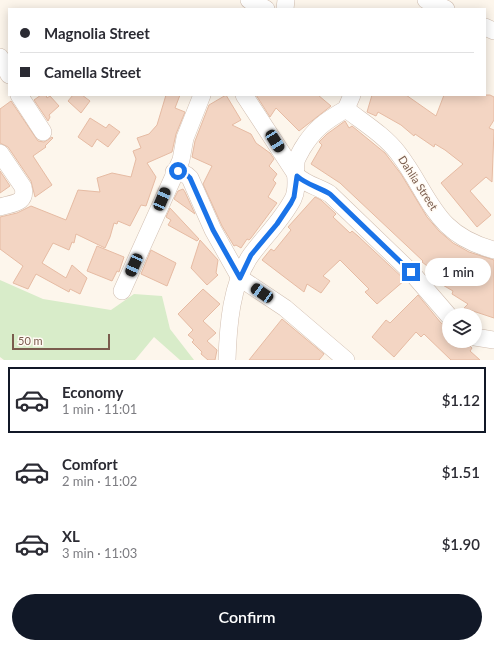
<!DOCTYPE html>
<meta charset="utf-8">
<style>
:root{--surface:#fff;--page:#f2f2f3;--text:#2b2b33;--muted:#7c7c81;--line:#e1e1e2;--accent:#111827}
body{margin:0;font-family:Lato,sans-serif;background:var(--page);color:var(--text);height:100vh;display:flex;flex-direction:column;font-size:15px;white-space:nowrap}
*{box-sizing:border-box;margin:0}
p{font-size:13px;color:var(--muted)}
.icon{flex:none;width:22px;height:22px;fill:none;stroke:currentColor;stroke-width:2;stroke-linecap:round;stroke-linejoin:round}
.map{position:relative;height:360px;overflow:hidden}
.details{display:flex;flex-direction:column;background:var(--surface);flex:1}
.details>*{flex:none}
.top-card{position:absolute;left:8px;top:8px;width:478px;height:88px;border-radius:0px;box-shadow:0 2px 10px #0003;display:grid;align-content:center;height:88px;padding:0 12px;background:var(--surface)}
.controls{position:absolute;left:442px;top:308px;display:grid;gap:8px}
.controls a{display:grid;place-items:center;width:40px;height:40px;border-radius:50%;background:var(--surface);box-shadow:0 2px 10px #0003;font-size:20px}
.scale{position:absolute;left:12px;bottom:10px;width:98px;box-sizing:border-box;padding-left:4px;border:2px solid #7a5c4d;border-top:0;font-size:11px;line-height:14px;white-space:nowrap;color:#7a5c4d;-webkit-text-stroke:3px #fffaf3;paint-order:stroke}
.end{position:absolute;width:18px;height:18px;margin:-9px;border:5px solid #1a73e8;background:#fff;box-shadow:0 0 0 2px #fff}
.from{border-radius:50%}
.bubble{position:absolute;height:28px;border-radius:14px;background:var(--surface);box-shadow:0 2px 10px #0003;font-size:13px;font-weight:600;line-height:28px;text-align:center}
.car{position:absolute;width:12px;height:24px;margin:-12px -6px;border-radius:5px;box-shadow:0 0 3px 1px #0007;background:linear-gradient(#222 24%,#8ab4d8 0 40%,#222 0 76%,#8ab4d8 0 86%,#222 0)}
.top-card b{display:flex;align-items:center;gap:14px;height:38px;font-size:15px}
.top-card b+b{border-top:1px solid var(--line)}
.top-card i{width:10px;height:10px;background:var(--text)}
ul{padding:7px 0 0;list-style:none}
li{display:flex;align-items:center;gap:12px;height:66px;margin:0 8px 6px;padding:0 4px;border:2px solid transparent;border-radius:0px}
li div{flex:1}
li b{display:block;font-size:15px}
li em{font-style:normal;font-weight:600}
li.on{border-color:var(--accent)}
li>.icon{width:36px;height:36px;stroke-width:1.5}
.button{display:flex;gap:8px;margin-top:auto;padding:8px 12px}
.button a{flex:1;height:46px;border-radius:24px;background:var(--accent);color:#fff;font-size:16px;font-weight:600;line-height:46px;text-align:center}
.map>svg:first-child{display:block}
.green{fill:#d8ecc9}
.building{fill:#f3d5c3;stroke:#e6bba3}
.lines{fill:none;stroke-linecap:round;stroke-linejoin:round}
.minor-casing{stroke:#d1beb0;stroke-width:18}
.minor{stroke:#fff;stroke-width:17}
.route{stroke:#1a73e8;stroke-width:5}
.labels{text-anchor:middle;stroke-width:3;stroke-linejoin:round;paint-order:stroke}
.street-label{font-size:11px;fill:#7a5c4d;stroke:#fffaf3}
</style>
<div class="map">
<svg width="494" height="360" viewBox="0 0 494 360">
<rect width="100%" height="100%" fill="#fdf6ec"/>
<path class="green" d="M0,280L43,299L111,310L134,294L162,296L170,329L194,360H180L154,337L135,360H4L0,357Z"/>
<g class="building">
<path d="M41,95H46L47,98L50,96L59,106L49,115L50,117L48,121L34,100Z"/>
<path d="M73,95H82L90,101L81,113L68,101Z"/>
<path d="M166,95H180L175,108L185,112L176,134L172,152L147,163L156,177L146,206L141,205L130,226L118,221L117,224L114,223L110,237L105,248L76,234L74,243L72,242L69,250L53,243L42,263L66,278L72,265L87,278L80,294L70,289L69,292L36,274L28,289L13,283L23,266L0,249V217L17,213L31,206L66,220L78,190L100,192L97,178L112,173L131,177L136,159L133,151L141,148L137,138L149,134L157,125Z"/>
<path d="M226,95L241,120L232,125L251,134L256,143L270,153L274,159L269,166L277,174L273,180L276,183L268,197L277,203L251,238L249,240L247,239L241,248L236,245L234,246L222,226L203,184L212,166L192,157L195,141L209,105Z"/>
<path d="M256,95H318L331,106L299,131L276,108L270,117Z"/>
<path d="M372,95H406L436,116L444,95H490L494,97V120L489,128L494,130L492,182L486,177L470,191L491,215L477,227L441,183L463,164L445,150L435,144L434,147L415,134L414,136L401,125L378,112L376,116L367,112Z"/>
<path d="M11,101L38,141L44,142L52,137L53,138L45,146L46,147L33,156L52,185L35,197L31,181L8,147L0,143V109Z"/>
<path d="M90,118L106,128L109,124L120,132L108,147L97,139L92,147L78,137Z"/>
<path d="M345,121L349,128L352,126L385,153L401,174L427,217L439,231L453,243L469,252L494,260V318L464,308L468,304L452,294L453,291L441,284L444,279L422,262L423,261L340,183L311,164L322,145L319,142L327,134Z"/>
<path d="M0,171L10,186L0,193Z"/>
<path d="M183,189L185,192L195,214L174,199L178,191Z"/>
<path d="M315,197L321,200L335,213L336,214L333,217L350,233L352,231L358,236L405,280L377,304L365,292L369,289L340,260L323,276L330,281L321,293L307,284L304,292L262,260L271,249L274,251L291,230L288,227Z"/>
<path d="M170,208L199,239L197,241L168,225L171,220L166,217Z"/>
<path d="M200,240L218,260L216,273L218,275L207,285L191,268Z"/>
<path d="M97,246L124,257L119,272L117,271L112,281L87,271Z"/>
<path d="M151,250L176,263L167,286L141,274Z"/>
<path d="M203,289L220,304L203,321L216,333L207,341L217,350L215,360H208L201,354L202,352L192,342L194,340L188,335L193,330L178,314Z"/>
<path d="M418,295L441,323L449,328V341H465L472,348L470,351L480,360H451L424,334L421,337L416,332L394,357L372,337L386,320L390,323Z"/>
<path d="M282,319L324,354L319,360H249Z"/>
</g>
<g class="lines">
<g class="minor-casing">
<g id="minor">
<path d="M249,0L266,9"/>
<path d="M426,0L446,9"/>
<path d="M285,9L286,0"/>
<path d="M485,27L494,31"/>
<path d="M0,57L9,75"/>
<path d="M19,95L43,132"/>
<path d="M244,95L297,176C307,185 319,187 330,194L411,272L449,316"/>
<path d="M346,109C364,123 384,135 398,153C431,196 433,234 494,250"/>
<path d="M346,109L352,95"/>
<path d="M0,153L23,187C27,204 12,203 0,207"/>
<path d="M174,172C181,171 185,173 190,178L213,230L240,278L285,308L346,360"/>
<path d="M122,291L181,160L185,138L202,95"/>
<path d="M475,337L494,340"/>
<path d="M227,360C228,327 231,283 251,255C265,236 282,220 293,199C299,187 294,175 296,163C296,159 300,153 302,149C314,129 325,121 346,109"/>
</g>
</g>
<use href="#minor" class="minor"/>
</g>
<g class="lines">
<path class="route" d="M178,171L186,174L190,178L213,230L240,278L251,255L277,224L291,203L294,197L297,176C307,185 319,187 330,194L411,272"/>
</g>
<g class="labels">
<g class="street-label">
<text transform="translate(418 183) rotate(57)" y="4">Dahlia Street</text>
</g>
</g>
</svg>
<div class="controls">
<a><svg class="icon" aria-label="layers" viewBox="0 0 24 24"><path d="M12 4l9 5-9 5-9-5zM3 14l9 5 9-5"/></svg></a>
</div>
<div class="scale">50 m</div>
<i class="end from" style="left:178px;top:171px"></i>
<i class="end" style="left:411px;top:272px"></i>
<div class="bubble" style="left:425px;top:258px;width:66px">1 min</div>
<i class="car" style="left:275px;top:141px;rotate:148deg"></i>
<i class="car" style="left:162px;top:199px;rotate:23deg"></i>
<i class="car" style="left:134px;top:265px;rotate:204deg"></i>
<i class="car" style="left:262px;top:293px;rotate:304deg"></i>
<div class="top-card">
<b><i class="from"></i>Magnolia Street</b>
<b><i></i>Camella Street</b>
</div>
</div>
<section class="details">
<ul>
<li class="on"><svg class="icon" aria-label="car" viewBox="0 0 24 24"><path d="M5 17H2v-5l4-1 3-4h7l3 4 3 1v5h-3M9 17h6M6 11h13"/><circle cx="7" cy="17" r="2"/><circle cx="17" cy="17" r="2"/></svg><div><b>Economy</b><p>1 min · 11:01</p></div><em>$1.12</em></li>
<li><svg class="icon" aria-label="car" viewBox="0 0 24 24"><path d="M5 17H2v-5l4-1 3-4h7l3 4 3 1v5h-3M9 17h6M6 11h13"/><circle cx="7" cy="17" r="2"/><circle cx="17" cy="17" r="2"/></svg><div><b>Comfort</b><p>2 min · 11:02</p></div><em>$1.51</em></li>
<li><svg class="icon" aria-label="car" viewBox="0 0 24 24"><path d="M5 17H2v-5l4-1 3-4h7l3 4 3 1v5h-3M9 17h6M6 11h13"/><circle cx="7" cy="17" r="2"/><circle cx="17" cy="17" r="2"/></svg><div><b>XL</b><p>3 min · 11:03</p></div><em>$1.90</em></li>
</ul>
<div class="button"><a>Confirm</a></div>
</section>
